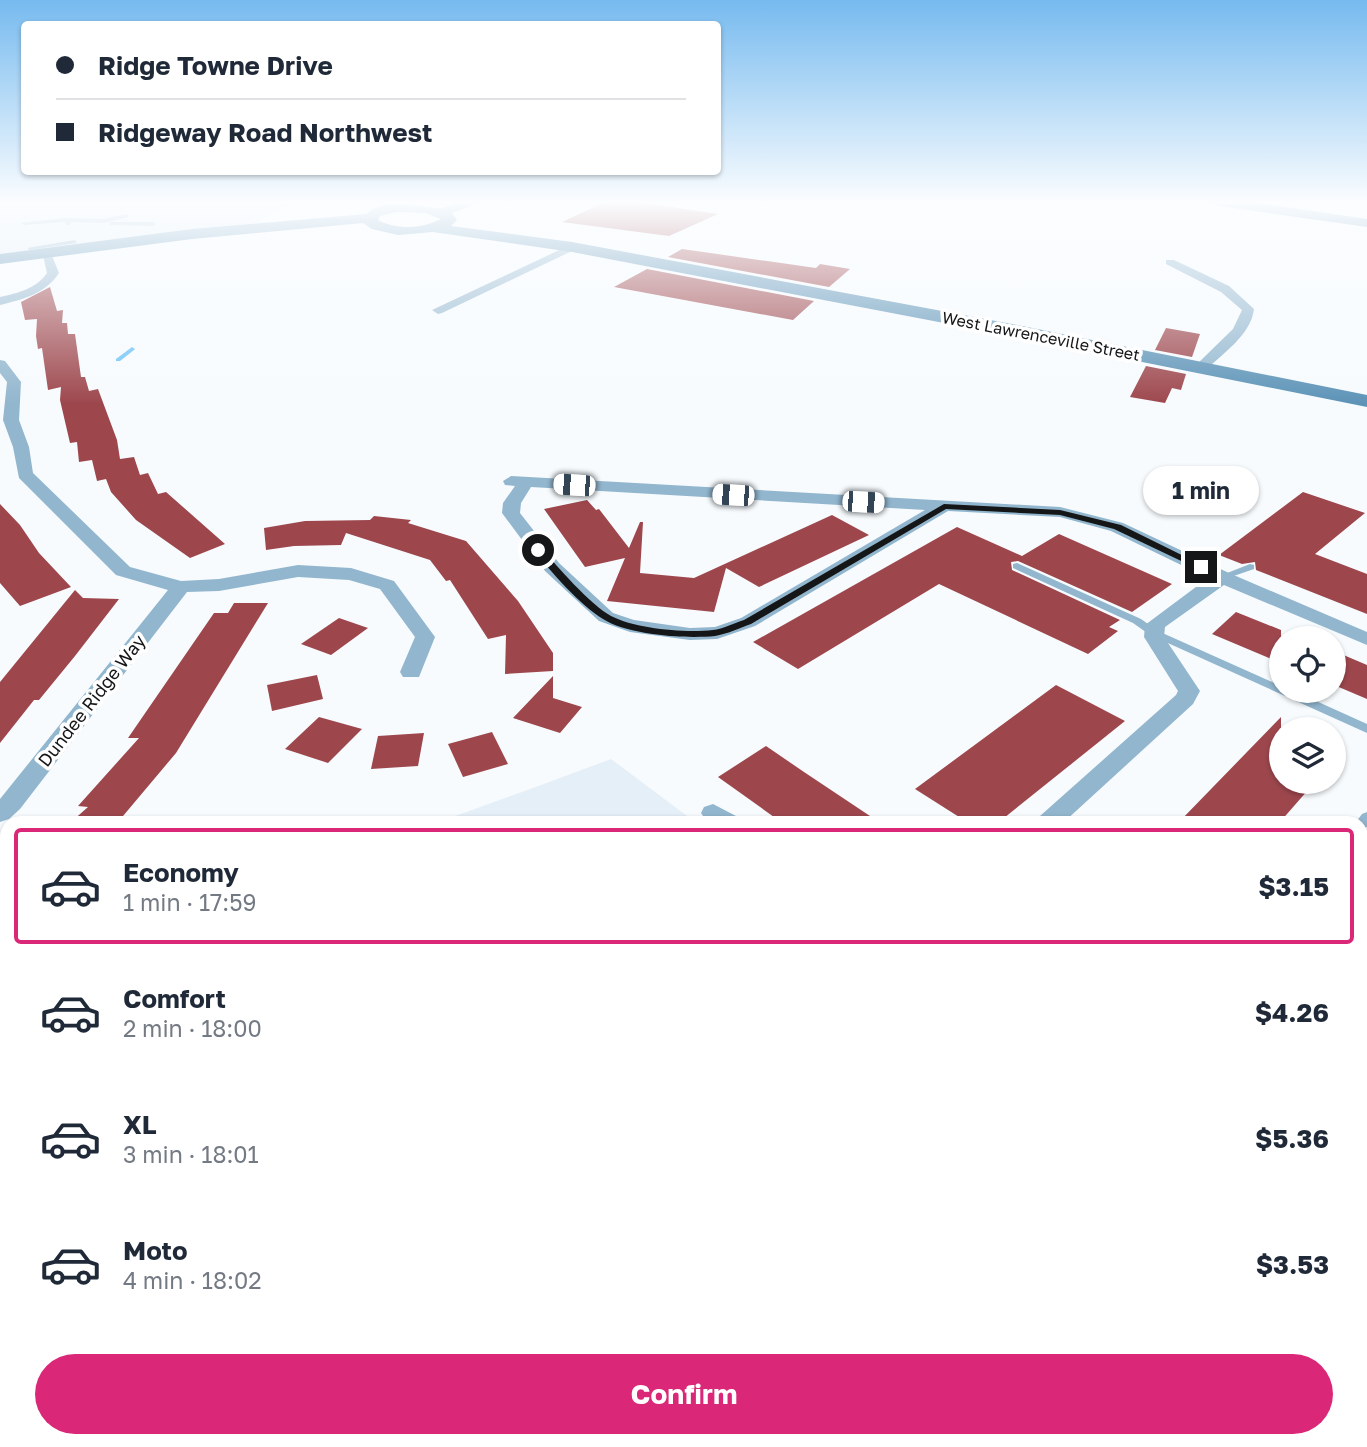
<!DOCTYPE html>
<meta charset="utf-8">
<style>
:root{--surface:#fff;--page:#f2f2f3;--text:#1f2937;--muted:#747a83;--line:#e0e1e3;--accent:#db2777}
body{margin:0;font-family:"Golos Text",sans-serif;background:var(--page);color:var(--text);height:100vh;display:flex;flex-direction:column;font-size:26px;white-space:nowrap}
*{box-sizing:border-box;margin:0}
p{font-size:23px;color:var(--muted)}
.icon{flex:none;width:38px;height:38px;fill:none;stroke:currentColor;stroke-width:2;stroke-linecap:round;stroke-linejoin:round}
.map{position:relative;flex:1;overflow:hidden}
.details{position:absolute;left:0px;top:816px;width:1368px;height:632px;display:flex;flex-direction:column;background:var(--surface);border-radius:21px 21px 0 0;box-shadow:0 2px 5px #0004}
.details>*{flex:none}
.hud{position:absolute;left:21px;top:21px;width:700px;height:154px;border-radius:7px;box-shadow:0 2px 5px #0004;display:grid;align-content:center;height:154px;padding:0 35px;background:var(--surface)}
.controls{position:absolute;left:1269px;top:626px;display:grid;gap:14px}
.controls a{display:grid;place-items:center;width:77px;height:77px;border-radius:50%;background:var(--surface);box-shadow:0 2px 5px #0004;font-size:35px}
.end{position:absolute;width:32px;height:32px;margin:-16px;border:9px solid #151617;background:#fff;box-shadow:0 0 0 4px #fff}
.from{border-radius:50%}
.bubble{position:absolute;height:49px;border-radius:24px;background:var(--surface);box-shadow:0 2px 5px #0004;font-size:23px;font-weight:700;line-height:49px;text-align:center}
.car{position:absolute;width:21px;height:42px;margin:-21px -10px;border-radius:9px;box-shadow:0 0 5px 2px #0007;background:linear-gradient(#fff 24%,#345 0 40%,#fff 0 76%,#345 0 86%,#fff 0)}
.hud b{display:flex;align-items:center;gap:24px;height:66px;font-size:26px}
.hud b+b{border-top:2px solid var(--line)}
.hud i{width:18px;height:18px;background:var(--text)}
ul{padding:12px 0 0;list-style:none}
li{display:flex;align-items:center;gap:21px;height:116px;margin:0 14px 10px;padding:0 21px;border:4px solid transparent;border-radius:7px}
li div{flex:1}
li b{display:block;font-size:26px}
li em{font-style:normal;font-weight:700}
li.active{border-color:var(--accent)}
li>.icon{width:63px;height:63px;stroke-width:1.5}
.cta{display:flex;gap:14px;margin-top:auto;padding:14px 35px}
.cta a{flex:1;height:80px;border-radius:42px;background:var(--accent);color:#fff;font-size:28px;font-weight:700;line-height:80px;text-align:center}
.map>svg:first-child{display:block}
.built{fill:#e5eff7}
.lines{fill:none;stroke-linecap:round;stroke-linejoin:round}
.stream{fill:#6bc2f9;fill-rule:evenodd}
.building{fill:#9d474d}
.lane{fill:#92b6ce;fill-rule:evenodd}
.street{fill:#92b6ce;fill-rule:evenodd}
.secondary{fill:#5d93b7;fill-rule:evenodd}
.route{fill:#151617}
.labels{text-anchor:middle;stroke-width:7;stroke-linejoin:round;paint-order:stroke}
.far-street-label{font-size:16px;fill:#151617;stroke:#fff}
.street-label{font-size:18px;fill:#151617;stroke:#fff}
</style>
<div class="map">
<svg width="1367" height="1447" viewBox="0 0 1367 1447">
<rect width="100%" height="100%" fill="#f7fbfe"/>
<g class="built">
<path d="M0,201H292L255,224L0,256Z"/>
<path d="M611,759L695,822H439L544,784Z"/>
<path d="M7,981V1440H1362V1333L1367,1337V1447H0V984Z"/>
</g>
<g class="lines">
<path class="stream" d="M132,347L135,349L134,350L120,361H116V359Z"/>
</g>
<g class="building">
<path d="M607,201H631L718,214L669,236L562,222Z"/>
<path d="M682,249L816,268L820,264L850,269L829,287L668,257Z"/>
<path d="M647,269L814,301L793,320L614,287Z"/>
<path d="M50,287L57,311L63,310L62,323H67L68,334H75L81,377H85L89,391L98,389L117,440L120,459L134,457L140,475L148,473L158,494L166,492L225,544L190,558L136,520L111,492L106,479L97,481L92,460L79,462L77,442L70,443L60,400L61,387L48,390L42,348L38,349L36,336L37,319L25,320L21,302Z"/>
<path d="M1166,328L1200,334L1192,357L1155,350Z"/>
<path d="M1146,366L1186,374L1181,390L1172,388L1165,403L1130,397Z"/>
<path d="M1303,492L1365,513L1315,554L1367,574V614L1256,570L1255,562L1242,564L1219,555Z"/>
<path d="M587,500L596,510L599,509L629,548L640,522H643L640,573L694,578L832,515L869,535L759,587L726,568L714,612L607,601L625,558L585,567L544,509Z"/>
<path d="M0,504L20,525L39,553L71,587L20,606L0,583Z"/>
<path d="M374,516L411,520L408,523L466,541L518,601L553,653V671L505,674L506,635L488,639L450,580L446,581L430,560L346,533L341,545L294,546L266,550L264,528L305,521L370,520Z"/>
<path d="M957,527L1022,556L1059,534L1172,584L1132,612L1018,561L1011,562L1012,570L1120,620L1109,627L1118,631L1088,654L939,584L798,669L753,642Z"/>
<path d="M75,590L83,598L119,599L75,656L39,700H34L0,743V682Z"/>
<path d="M234,603H268L176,753L118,822H71L88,807L78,806L139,738H128L214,613H228Z"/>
<path d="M1236,612L1281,630V663L1212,634Z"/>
<path d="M339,618L368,628L331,655L301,644Z"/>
<path d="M1334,651L1367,665V699L1334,685Z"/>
<path d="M317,675L323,699L272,711L267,685Z"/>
<path d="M553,676V698L582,707L560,733L513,718Z"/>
<path d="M1056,685L1125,721L999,822H967L915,789Z"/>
<path d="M319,717L362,729L328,763L285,749Z"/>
<path d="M1281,717V782H1315L1280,822H1179Z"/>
<path d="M492,732L508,764L463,777L448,744Z"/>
<path d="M424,733L418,766L371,769L378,736Z"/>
<path d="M766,746L804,772L879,822H781L718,777Z"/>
</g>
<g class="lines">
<g class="lane">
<path d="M127,214L129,217L103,223L70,222L71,224L68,226L64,222L24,225L21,223L66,218L103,219Z"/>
<path d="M111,222H153L156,224L153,226L109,225Z"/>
<path d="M75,240L77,243L30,250L27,248Z"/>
<path d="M1017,563L1141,619L1158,631L1281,686V691H1294L1367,724V733L1150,635L1133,623L1013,568V564Z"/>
<path d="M1250,564L1254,565V569L1222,580L1217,577Z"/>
<path d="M1367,812V827L1362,829V822H1356L1362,814Z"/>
<path d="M7,1353V1375L0,1377V1355Z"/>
<path d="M383,1440H407L410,1447H386Z"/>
<path d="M820,1440H844L841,1447H817Z"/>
<path d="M1069,1440H1092L1089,1447H1066Z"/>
</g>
<g class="street">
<path d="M572,244L577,247L576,249L442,313L438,314L432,310Z"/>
<path d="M42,251H50L59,273C45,294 24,299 0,305V297C18,293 36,289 47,273Z"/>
<path d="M1166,260H1174L1229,286L1254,309C1251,335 1223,353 1206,370L1201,371L1194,367L1233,329L1242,310L1221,292L1166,264Z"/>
<path d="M0,360L5,361L21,382L19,420L29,447L33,473L130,567L181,581L219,579L298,565L351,568L394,581L435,637L419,677H403L400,672L415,637L380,589L349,580L298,577L219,591L187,592L20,809L9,819L0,822V799L168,590L116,575L19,478L13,447L3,420L7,382L0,373Z"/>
<path d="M511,476L1060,507L1123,523L1229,573L1367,632V645L1224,585L1165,627L1164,637L1200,691L1193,704L1064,822H1037L1040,816L1176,695L1178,691L1144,637L1145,625L1208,578L1111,531L1060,517L948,511L755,626L717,639L690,640L630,632L599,621L545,571L502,513L503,503L515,486L505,485L503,481ZM531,487L925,510L741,618L715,627L690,628L634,620L613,613L559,563L520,513L521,503Z"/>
<path d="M713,804L736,816L739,822C725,822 709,827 701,813L704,807Z"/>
<path d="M1362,1255L1367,1257V1295L1362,1293Z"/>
<path d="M1367,1340V1388L1362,1390V1342Z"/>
<path d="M1307,1440H1348L1345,1447H1305Z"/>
</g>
<g class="secondary">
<path d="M462,201H485L452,213L457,220L451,226L572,242L1012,324L1367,395V407L1012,336L572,252L433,232L398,235L372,229L363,223L192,239L0,264V254L192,229L367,214C385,195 418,208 440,208C447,208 456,203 462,201ZM396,212L425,213L441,219C422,229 396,230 378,220L380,216Z"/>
<path d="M1206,201H1244L1367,219V227L1213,205Z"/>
</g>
</g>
<linearGradient id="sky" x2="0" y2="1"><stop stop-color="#76baef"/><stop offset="0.5" stop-color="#fbfdff"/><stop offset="1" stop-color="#fbfdff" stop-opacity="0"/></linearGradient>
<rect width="1367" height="404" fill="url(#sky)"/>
<path class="route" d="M944,504L1060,510L1121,525L1206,567L1198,569L1114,529L1060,515L946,509L751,624C740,628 727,634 715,636C685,639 628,635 603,619C581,606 549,570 534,550L542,548C556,566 591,605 611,616C636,629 685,633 713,630C723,629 734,623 744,620Z"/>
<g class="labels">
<g class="far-street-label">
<text transform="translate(1041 336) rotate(11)" y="6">West Lawrenceville Street</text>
</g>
<g class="street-label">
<text transform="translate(92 701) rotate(-52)" y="6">Dundee Ridge Way</text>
</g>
</g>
</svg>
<div class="controls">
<a><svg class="icon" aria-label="locate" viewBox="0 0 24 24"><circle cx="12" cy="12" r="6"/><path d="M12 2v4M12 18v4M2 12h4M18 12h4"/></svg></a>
<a><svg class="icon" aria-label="layers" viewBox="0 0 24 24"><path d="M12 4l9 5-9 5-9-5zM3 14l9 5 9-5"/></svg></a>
</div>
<i class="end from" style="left:538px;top:550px"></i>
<i class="end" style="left:1201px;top:567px"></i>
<div class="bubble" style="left:1143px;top:466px;width:116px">1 min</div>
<i class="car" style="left:574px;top:485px;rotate:274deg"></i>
<i class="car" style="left:733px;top:495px;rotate:273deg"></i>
<i class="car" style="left:863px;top:502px;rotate:93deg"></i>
<div class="hud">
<b><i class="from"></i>Ridge Towne Drive</b>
<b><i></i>Ridgeway Road Northwest</b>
</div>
<section class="details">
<ul>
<li class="active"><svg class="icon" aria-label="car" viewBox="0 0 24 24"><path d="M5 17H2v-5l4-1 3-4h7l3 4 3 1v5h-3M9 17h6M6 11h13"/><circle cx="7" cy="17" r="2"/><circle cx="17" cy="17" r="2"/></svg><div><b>Economy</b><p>1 min · 17:59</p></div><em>$3.15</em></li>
<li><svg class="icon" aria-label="car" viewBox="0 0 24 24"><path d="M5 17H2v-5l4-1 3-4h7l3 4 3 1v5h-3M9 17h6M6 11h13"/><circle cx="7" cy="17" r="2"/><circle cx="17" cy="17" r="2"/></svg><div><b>Comfort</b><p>2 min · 18:00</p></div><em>$4.26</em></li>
<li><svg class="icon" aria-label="car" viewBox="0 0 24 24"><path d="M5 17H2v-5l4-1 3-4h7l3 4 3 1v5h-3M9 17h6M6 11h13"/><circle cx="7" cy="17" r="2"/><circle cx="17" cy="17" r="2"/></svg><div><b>XL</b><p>3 min · 18:01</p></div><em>$5.36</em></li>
<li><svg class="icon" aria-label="car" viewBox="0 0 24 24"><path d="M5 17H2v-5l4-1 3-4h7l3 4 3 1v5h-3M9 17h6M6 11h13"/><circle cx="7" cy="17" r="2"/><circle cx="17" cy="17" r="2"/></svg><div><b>Moto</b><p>4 min · 18:02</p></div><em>$3.53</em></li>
</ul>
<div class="cta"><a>Confirm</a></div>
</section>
</div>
